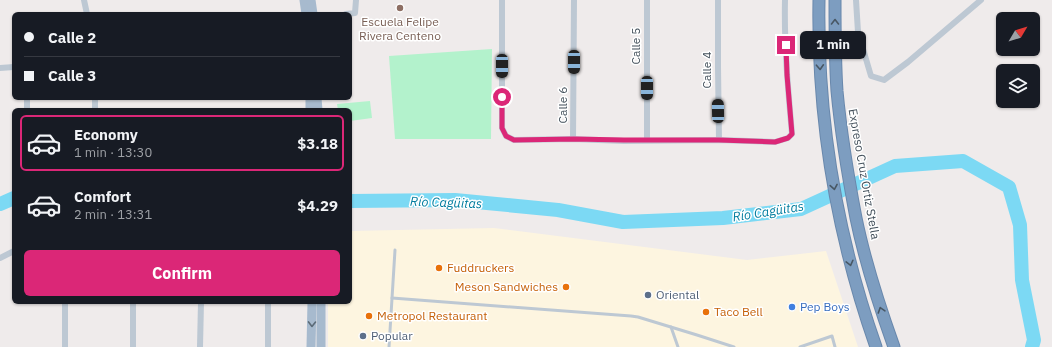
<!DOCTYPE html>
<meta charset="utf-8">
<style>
:root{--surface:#171b24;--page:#20242c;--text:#f1f3f6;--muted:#9ea1a6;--line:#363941;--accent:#db2777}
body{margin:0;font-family:"IBM Plex Sans",sans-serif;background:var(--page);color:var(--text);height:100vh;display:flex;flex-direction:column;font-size:15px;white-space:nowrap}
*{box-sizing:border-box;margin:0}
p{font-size:13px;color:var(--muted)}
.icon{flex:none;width:22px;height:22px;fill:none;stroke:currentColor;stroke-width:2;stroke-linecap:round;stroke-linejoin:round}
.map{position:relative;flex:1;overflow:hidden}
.sheet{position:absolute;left:12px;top:108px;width:340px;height:196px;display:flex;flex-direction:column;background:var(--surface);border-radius:6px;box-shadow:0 1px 3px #0004}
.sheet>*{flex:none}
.hud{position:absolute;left:12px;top:12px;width:340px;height:88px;border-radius:6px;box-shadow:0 1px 3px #0004;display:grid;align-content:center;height:88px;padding:0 12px;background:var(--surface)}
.needle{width:26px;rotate:52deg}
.controls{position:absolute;left:996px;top:12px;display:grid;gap:8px}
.controls a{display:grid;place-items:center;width:44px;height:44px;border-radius:6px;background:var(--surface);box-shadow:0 1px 3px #0004;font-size:20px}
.end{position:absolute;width:18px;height:18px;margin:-9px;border:5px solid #db2777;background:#fff;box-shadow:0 0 0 2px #fff}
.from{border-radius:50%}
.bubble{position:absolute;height:28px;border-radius:6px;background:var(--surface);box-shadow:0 1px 3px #0004;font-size:13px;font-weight:700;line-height:28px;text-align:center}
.car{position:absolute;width:12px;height:24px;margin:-12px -6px;border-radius:5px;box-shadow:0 0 3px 1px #0007;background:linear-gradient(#222 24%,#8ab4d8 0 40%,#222 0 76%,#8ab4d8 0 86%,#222 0)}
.hud b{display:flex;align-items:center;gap:14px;height:38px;font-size:15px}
.hud b+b{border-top:1px solid var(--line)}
.hud i{width:10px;height:10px;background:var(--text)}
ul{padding:7px 0 0;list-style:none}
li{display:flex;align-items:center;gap:12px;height:56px;margin:0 8px 6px;padding:0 4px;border:2px solid transparent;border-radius:6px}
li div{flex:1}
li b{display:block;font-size:15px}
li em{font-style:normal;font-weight:700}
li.on{border-color:var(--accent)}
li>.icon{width:36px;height:36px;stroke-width:1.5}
.button{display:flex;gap:8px;margin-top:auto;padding:8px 12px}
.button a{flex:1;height:46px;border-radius:6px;background:var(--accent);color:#fff;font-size:16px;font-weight:700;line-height:46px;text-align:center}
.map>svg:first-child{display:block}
.commercial{fill:#fdf5e0}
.garden{fill:#b3f2cc}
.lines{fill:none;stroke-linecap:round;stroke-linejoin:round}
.river{stroke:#7cd9f4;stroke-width:14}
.highway-casing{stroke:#6988ac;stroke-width:13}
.lane{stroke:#bdc8d3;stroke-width:3}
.street{stroke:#bdc8d3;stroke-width:6}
.primary{stroke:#a7bace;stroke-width:9}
.highway{stroke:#7d9dc0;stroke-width:11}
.oneway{stroke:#485764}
.oneway2{stroke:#5b6a77}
.route{stroke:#db2777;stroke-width:5}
.education-dot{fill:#8d6e63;stroke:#fff;stroke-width:1.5}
.food-dot{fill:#e8710a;stroke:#fff;stroke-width:1.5}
.service-dot{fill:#5c6f8a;stroke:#fff;stroke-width:1.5}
.shop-dot{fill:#3f7fe0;stroke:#fff;stroke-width:1.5}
.labels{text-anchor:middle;stroke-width:3;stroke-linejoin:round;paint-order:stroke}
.education-label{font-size:12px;fill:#785e54;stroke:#fff}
.street-label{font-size:12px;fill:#424f5a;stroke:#fff}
.food-label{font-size:12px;fill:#c56008;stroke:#fff;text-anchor:start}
.service-label{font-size:12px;fill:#4e5e75;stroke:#fff;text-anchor:start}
.shop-label{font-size:12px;fill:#366cbe;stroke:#fff;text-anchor:start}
.water-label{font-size:13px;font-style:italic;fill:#027d9f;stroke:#fff}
</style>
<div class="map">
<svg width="1052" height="347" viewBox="0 0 1052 347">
<rect width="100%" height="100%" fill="#efebeb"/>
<path class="commercial" d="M494,228L747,260L826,251L858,347H328V302H350V231Z"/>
<g class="garden">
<path d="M492,49L491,139H395L389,56Z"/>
<path d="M370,101L372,118L350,121V110H338L337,104Z"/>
</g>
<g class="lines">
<g class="river">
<path d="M350,201L455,200L558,210L623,222L723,218L801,209L895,166L963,161L1009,187L1020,225L1022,280L1034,340L1032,347"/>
<path d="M0,204L14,198"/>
</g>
<g class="highway-casing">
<g id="highway">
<path d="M819,0C817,118 837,236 876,347"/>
<path d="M835,0C835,30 835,61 837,91C841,134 848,176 856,218C865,262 879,305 894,347"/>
</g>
</g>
<g class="lane">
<path d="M392,298L631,316L638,317L697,335L734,347"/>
<path d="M671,327L678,347"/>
<path d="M389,347L395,250"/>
<path d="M800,347L832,336L835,347"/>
</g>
<g class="street">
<path d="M84,0L87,14"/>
<path d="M502,0V128L506,136L514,140L573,139L624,141L719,140L775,142L788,138L792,134C788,89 784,45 785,0"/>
<path d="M718,0V67L719,140"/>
<path d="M856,0L858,32L871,76L884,80L908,62L981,0"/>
<path d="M346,14L355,13L356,0"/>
<path d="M0,68L14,67"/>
<path d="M27,110V98"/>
<path d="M95,110V98"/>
<path d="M573,139L574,0"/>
<path d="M647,140V0"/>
<path d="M0,258L14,251"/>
<path d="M65,347V302"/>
<path d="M133,347V302"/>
<path d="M200,347L201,302"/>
<path d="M268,347V302"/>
</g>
<g class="primary">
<path d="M304,0L306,14"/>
<path d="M311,0L313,14"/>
<path d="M310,98V110"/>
<path d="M317,98L318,110"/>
<path d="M311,347L312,302"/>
<path d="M321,347V302"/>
</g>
<use href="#highway" class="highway"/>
</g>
<defs><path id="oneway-chevron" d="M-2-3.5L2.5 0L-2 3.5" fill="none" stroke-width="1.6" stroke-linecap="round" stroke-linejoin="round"/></defs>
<g class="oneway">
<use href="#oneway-chevron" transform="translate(835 22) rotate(-90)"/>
<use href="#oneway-chevron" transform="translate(820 67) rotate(87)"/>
<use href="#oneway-chevron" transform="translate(834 187) rotate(80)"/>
<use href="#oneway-chevron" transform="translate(850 263) rotate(76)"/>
<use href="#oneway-chevron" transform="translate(881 310) rotate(-108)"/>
</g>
<use class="oneway2" href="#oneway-chevron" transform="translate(312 324) rotate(91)"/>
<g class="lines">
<path class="route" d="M502,97V128L506,136L514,140L574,139L624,140H719L775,142L788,138L792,134L787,75L786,45"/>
</g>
<circle class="education-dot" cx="400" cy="8" r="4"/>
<g class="food-dot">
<circle cx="439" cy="268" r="4"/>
<circle cx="566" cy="287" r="4"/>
<circle cx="706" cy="312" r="4"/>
<circle cx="369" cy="316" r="4"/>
</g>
<g class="service-dot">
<circle cx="648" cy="295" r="4"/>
<circle cx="363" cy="336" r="4"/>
</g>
<circle class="shop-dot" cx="792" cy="307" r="4"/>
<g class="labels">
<g class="education-label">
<text x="400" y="26">Escuela Felipe<tspan x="400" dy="14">Rivera Centeno</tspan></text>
</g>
<g class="street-label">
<text transform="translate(636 46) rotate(-90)" y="4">Calle 5</text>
<text transform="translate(707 70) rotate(-90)" y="4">Calle 4</text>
<text transform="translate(563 105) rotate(-90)" y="4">Calle 6</text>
<text transform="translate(864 174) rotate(80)" y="4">Expreso Cruz Ortiz Stella</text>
</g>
<g class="food-label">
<text x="447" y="272">Fuddruckers</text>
<text x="558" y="291" text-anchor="end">Meson Sandwiches</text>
<text x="714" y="316">Taco Bell</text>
<text x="377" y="320">Metropol Restaurant</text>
</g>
<g class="service-label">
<text x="656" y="299">Oriental</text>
<text x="371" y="340">Popular</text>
</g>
<g class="shop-label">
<text x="800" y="311">Pep Boys</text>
</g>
<g class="water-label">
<text transform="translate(446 202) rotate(2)" y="5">Río Cagüitas</text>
<text transform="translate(768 211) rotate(-9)" y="5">Río Cagüitas</text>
</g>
</g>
</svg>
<div class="controls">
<a><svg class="needle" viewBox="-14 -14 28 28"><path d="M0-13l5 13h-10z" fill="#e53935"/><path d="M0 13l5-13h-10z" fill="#9ea1a6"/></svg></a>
<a><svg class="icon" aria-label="layers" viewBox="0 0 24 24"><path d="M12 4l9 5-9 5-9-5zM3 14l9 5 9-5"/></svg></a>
</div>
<i class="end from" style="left:502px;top:97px"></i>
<i class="end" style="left:786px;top:45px"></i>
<div class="bubble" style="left:800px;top:31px;width:66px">1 min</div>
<i class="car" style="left:574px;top:62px;rotate:180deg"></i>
<i class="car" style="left:502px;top:66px;rotate:180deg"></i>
<i class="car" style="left:647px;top:88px;rotate:180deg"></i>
<i class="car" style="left:718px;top:111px;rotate:359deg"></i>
<div class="hud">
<b><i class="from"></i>Calle 2</b>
<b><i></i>Calle 3</b>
</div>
<section class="sheet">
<ul>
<li class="on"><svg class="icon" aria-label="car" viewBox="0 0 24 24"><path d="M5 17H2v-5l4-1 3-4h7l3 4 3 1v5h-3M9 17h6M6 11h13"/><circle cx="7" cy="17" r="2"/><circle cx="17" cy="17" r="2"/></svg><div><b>Economy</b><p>1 min · 13:30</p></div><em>$3.18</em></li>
<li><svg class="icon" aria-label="car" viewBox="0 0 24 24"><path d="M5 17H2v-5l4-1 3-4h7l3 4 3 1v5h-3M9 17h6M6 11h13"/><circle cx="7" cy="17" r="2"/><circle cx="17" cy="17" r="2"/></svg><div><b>Comfort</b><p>2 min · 13:31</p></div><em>$4.29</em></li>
</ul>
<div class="button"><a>Confirm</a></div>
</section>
</div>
